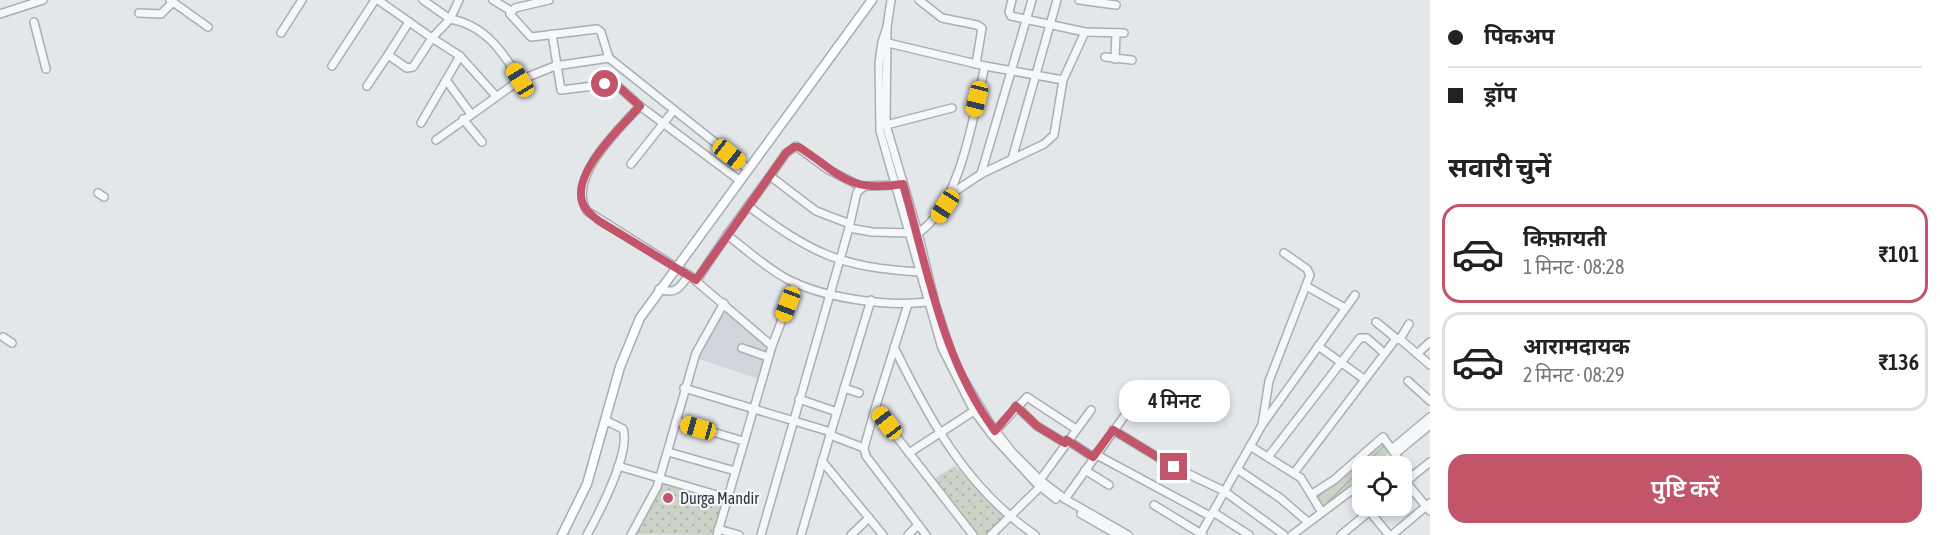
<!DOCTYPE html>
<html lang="hi">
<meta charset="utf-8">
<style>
:root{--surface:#fff;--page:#f2f2f2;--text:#222;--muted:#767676;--line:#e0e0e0;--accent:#c3556b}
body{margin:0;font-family:"Asap Condensed","Noto Sans Devanagari",sans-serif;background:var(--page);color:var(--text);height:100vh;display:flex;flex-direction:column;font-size:22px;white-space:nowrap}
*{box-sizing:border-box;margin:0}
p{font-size:20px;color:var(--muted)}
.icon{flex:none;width:33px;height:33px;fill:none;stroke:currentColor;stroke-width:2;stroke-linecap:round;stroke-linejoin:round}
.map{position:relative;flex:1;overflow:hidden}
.drawer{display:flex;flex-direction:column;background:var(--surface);width:510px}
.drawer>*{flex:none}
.top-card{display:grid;align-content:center;height:132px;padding:0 18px;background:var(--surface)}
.buttons{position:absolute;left:1352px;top:456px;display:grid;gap:12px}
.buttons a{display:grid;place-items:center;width:60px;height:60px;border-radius:12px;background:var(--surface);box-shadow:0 3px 9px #0003;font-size:30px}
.end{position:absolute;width:27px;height:27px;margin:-14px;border:8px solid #c3556b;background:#fff;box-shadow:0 0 0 3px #fff}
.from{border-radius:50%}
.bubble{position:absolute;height:42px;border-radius:18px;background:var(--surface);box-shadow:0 3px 9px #0003;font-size:20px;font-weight:600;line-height:42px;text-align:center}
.car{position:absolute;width:18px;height:36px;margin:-18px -9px;border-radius:8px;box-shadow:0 0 4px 2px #0007;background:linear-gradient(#f5c518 24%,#345 0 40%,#f5c518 0 76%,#345 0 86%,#f5c518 0)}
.top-card b{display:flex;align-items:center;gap:21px;height:57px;font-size:22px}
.top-card b+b{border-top:2px solid var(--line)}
.top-card i{width:15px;height:15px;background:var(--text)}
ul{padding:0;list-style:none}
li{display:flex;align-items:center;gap:18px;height:99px;margin:0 12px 9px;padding:0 6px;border:3px solid var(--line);border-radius:18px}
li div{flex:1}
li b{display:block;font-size:22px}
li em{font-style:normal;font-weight:600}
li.current{border-color:var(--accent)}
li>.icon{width:54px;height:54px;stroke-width:1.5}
h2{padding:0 18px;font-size:27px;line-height:72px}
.cta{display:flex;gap:12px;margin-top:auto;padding:12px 18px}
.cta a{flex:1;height:69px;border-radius:18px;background:var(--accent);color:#fff;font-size:24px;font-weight:600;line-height:69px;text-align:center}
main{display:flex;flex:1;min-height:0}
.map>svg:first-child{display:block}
.built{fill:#d2d6dc}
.park{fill:url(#park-dots)}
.garden{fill:url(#garden-furrows)}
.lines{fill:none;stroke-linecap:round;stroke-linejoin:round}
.minor-casing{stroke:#a9aeb4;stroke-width:10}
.major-casing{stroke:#a4acb5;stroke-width:11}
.minor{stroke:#f6f7f9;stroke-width:7}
.major{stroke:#fff;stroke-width:8}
.route{stroke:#c3556b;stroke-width:8}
.poi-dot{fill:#c3556b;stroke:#f3f5f8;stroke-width:2}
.labels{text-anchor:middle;stroke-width:4.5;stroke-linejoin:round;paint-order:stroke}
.poi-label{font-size:16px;fill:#2d3541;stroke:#f3f5f8;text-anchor:start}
</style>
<main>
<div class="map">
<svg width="1430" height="535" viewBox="0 0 1430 535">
<defs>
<pattern id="park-dots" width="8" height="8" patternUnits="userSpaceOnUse" patternTransform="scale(1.5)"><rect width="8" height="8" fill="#cad3c6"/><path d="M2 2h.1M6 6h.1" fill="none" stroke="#aeb6ab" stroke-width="1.8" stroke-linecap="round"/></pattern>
<pattern id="garden-furrows" width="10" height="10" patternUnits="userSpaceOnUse" patternTransform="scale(1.5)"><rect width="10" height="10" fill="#cad3c6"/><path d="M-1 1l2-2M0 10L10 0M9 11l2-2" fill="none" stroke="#aeb6ab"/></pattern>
</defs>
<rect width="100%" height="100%" fill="#e4e7ea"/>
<path class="built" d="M725,307L769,347L759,379L696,358Z"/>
<g class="park">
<path d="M955,466L1007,518L988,535H978L935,478Z"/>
<path d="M663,482L723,501L713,535L636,534Z"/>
</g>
<path class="garden" d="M1383,437L1393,448L1375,466H1362V479L1321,511L1312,494Z"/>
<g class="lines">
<g class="minor-casing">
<g id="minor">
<path d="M170,0L208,27"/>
<path d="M423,0L450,19L459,0"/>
<path d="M493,0L511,11"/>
<path d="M891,0L887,27L886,125L918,233L935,303L955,365L991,425L1012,452L1040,480L1065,499L1128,535"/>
<path d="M919,0L942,18L977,25L982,28L976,64"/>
<path d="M1012,0L1009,12L1011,16L1085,32L1124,33"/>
<path d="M1079,0L1116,5"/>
<path d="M139,13L161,14L173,2"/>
<path d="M0,14L43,0"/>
<path d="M34,22L46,69"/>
<path d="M887,27L882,42L879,63L880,131L942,348L974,411L992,435L1036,483L1056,499"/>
<path d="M281,33L302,0"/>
<path d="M552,34L561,90L610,84L620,88L640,106C620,128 566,178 587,211L690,276L772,346L717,535"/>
<path d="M888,43L985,66L1063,80"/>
<path d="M388,55L409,22"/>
<path d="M1105,57L1132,60"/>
<path d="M609,58L747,168"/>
<path d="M1115,59L1116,33"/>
<path d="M332,66L375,0"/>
<path d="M446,80L471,114"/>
<path d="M520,80L555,66L609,58L601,32L597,29L531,37L510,14L515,8L549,0"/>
<path d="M367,86L388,55L407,68L413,67L432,38L378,0"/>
<path d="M640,106L739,180"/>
<path d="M463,119L482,142"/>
<path d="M421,123L460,56"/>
<path d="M886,125L952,108"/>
<path d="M436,140L520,80C503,52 485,25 450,19L432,38L460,56L496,96"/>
<path d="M1012,159L1057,0"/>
<path d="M631,164L674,110"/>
<path d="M981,174L1032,0"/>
<path d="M770,176L786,153L796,146L827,169L862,187"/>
<path d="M98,193L104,197"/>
<path d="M951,194L981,174L1044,144L1054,135L1063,80L1085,32"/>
<path d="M748,206L770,176L816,211L850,224"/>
<path d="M849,228L872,232L911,233"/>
<path d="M918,233C960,207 974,113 985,66"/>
<path d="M727,235L748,206C813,254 839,267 920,272"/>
<path d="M696,281L727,235C747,250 765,267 787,279C823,298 887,307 927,302"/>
<path d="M1306,286L1345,308"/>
<path d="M659,289C676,295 679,288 689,275"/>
<path d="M908,304L875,409L973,535"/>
<path d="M1376,322L1397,339"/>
<path d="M3,337L12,343"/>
<path d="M1400,339L1409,324"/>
<path d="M772,346L796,283"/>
<path d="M1318,346L1364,379"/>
<path d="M894,347C929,419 967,489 1035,535"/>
<path d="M742,348L768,357"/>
<path d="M1417,354L1430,342"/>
<path d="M1408,381L1430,401"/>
<path d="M684,388L831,432"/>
<path d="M844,388L859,393"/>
<path d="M799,399L837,412"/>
<path d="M1016,406L1037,426L1065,443"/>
<path d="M875,409L864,448L866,456L926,535"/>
<path d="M676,421L743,441"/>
<path d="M1262,425L1269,381L1310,275L1307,269L1284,253"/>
<path d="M1113,430L1174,467L1224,491L1284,535"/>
<path d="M995,431L1027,397L1076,429"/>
<path d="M1067,440L1093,457"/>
<path d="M1250,446L1301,478L1321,511"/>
<path d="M864,448L830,435L871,300"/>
<path d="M1393,448L1430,417"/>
<path d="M668,452L735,471"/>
<path d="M909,453L974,411"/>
<path d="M1095,454L1210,516"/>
<path d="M1268,457L1360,338H1367L1384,353"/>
<path d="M822,461L883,535"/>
<path d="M618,466L727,498"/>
<path d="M1237,469L1280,498L1308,522"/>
<path d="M1085,470L1109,485"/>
<path d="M1294,473L1395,340L1400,339L1430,365"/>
<path d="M1412,477L1395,454L1430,425"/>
<path d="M1410,478L1430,462"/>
<path d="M1040,480L1091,410"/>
<path d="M1401,486L1406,482L1430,511"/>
<path d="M1312,494L1334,480L1383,437L1395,454"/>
<path d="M1065,499L1128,411"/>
<path d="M1154,505L1203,535"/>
<path d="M1365,506L1389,535"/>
<path d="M1213,512L1249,535"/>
<path d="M1081,514L1118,535"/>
<path d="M718,529L739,535"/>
<path d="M587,535C599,513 631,452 623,429L605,420"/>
<path d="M631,535L657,487L696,353L724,303"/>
<path d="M761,535L849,228L857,192L865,186L898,185"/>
<path d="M801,535L830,435"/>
<path d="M851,535L869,518"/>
<path d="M908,535L918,525"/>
<path d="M991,535L1040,487"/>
<path d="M1200,535L1262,425L1355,295"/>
<path d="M1292,535L1352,490L1362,502"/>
<path d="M1341,535L1376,506"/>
<path d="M1392,535L1430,503"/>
</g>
</g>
<g class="major-casing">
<path id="major" d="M562,535L587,484L620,367L640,318L872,0"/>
</g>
<use href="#minor" class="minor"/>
<use href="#major" class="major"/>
</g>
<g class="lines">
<path class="route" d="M605,84L620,88L640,106C622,126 570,174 583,204C586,212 593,216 599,221L696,280L786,153L794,147H799C841,174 847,193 903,184C928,269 941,358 995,431L1016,406L1037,426L1065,443L1067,440L1093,457L1113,430L1174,467"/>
</g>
<circle class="poi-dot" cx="668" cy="498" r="6"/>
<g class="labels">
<g class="poi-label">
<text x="680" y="504">Durga Mandir</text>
</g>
</g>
</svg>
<div class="buttons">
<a><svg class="icon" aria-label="locate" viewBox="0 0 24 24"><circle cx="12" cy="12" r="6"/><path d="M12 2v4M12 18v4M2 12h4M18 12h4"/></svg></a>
</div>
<i class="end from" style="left:605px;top:84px"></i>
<i class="end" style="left:1174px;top:467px"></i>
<div class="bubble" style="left:1119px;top:380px;width:111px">4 मिनट</div>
<i class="car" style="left:520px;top:80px;rotate:329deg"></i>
<i class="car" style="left:977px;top:99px;rotate:194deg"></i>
<i class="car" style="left:729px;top:154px;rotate:128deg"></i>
<i class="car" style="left:945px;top:206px;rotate:213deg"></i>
<i class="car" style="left:788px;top:304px;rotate:201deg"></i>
<i class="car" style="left:887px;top:423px;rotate:322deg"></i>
<i class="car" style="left:698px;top:428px;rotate:286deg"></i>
</div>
<section class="drawer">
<div class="top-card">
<b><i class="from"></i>पिकअप</b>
<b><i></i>ड्रॉप</b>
</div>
<h2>सवारी चुनें</h2>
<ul>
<li class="current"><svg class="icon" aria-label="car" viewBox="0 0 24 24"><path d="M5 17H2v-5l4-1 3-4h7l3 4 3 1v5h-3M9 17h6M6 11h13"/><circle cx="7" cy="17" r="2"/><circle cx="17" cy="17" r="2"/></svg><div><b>किफ़ायती</b><p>1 मिनट · 08:28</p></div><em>₹101</em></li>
<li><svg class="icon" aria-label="car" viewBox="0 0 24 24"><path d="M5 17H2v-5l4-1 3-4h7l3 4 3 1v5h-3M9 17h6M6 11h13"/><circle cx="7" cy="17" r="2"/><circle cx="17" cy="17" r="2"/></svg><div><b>आरामदायक</b><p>2 मिनट · 08:29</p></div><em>₹136</em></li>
</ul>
<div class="cta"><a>पुष्टि करें</a></div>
</section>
</main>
